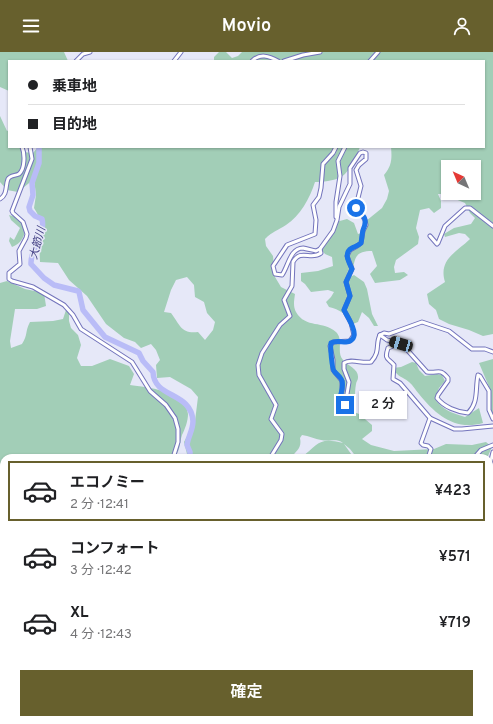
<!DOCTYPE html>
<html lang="ja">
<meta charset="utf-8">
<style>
:root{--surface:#fff;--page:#f2f2f2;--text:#202124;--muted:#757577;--line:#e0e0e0;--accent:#67602d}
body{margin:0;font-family:Overpass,"Noto Sans JP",sans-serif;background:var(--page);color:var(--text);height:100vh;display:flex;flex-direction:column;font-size:15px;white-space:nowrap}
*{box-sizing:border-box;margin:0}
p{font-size:13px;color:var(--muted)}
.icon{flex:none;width:22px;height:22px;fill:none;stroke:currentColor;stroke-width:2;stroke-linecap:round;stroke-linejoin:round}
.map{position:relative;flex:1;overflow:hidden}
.side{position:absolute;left:0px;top:402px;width:493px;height:270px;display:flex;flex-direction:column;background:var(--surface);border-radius:12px 12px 0 0;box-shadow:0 1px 3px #0004}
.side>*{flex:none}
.guide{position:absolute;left:8px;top:8px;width:477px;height:88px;border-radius:0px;box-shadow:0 1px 3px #0004;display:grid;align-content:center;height:88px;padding:0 20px;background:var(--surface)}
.needle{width:26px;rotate:316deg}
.tools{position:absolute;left:441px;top:108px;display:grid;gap:8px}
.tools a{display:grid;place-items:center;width:40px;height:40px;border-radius:0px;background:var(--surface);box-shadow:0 1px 3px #0004;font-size:20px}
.end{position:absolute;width:18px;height:18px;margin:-9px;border:5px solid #1a73e8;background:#fff;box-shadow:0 0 0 2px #fff}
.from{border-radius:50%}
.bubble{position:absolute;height:28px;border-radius:0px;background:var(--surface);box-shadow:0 1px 3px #0004;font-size:13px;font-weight:600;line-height:28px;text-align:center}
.car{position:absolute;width:12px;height:24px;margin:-12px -6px;border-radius:5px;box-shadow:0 0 3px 1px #0007;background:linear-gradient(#222 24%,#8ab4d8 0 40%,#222 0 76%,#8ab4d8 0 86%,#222 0)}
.guide b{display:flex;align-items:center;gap:14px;height:38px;font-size:15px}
.guide b+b{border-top:1px solid var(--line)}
.guide i{width:10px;height:10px;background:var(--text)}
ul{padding:7px 0 0;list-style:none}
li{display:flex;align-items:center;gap:12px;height:60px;margin:0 8px 6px;padding:0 12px;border:2px solid transparent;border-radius:0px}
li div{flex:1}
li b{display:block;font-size:15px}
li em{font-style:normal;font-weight:600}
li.active{border-color:var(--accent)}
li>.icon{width:36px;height:36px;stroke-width:1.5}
.primary-button{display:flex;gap:8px;margin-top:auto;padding:8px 20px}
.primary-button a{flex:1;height:46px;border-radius:0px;background:var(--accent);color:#fff;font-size:16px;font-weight:600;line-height:46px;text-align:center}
header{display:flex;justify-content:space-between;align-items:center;height:52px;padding:0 20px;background:var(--accent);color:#fff;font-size:18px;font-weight:600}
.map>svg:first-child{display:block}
.green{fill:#a2ceb7;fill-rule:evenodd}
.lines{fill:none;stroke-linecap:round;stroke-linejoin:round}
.river{stroke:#b9bcf7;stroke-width:5.5}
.minor-casing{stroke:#7374bc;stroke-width:5}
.highway-casing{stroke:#7374bc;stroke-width:6}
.minor{stroke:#fff;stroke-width:3}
.highway{stroke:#fff;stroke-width:4.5}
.route{stroke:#1a73e8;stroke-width:5}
.labels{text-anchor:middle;stroke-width:3;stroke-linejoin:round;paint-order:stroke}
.water-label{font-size:11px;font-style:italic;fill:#413f84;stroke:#e6e8f8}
</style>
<header><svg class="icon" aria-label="menu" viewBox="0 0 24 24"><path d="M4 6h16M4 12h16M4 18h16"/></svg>Movio<svg class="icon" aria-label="person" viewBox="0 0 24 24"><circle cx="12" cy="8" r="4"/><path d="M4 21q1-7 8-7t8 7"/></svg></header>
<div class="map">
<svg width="493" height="672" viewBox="0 0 493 672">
<rect width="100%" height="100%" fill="#e6e8f8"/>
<g class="green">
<path d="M0,0H64L68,9H9V39L0,35Z"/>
<path d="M219,0H226L232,6L238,4L242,0H493V282L483,284L469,278L449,272L439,267L436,258L429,252L427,242L445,230C438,207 457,200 470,187L465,182L459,181L445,185L444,182L454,176L471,172L475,166L470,161L465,151L443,142H438L441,149V156L434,161L429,156L420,158L416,176L419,185L418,192L396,208L394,215L395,221L404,220L408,223L400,228L375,231L370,222L377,214L372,199C357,199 355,204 353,217L348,219L346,227L354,223L364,230L367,237L372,262L378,274H374L369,266L362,260L358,270L353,272C348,263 339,257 329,255L326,250L331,245L334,240L328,238L311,240L305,232L301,229V221L318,219L333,214L332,205L325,202L321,197L336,170L347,167L354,171L358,182L364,180L366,169L382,156L387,147L389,139L384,123C392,114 392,106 391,95H484V9H214V5ZM448,115H474V141H448Z"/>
<path d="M0,64L7,79L9,78V95H22L23,100L33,101L38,95H360C357,103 349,121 341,125C334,129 322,130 315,130C310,146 300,164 286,173C277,179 273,179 265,187L266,194L273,204L275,225L281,235L295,242C294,249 293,254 296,260C306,277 323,268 336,280C344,288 336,300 343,308C348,314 359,317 358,326C358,328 356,330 356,332C355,337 355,342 355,347L344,356L359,362L372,373V379L362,387L371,393L394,399L434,397L446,392L472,393L486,390L492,395L488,404L484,406H384L371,405L357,406L350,397L344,392L354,406H301C319,391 319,385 343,391C336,386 329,390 321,388C315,387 309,384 302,383L300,386C302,396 297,399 290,406H186L187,402L184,390L195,369L198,345L191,337L170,325L157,326L156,313L160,308L156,298L151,292L141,296L135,290L124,286L106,272L87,244L69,228L58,211L40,210L39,187L44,173L34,156L36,143L34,127L18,140L7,138L0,130ZM187,225L194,233L195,245L204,250L207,261L215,270L213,278L205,288L198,280C181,282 180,273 171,261L164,260L171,238L176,228Z"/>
<path d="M9,163L16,165L25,174C26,183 21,192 12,195L9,189L10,185L14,188L20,176L11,168Z"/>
<path d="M7,229L25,237L44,241L46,254L37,257H15L10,289L11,296L22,292C28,283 25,279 30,270L53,269L63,267L66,258L69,259V269L71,276L78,283L81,293L77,306L81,314H92L110,307L129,314L134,322L130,333C147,335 186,339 188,362C188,369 185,377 182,383C179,392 181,398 174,406H4V645L0,658V231Z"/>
<path d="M493,307V364L491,362L490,337L479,311Z"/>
<path d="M412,310L416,311L419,318L425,324L437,322L442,323L445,329L439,336L435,347C443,358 452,361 465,365L479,356L483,371C455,379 436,363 419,342C416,339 413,333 409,330C402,324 398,326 393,316L401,315Z"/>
<path d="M489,611L493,614V657L489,654Z"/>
<path d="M47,668H93L94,672H48Z"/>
<path d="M128,668H279L281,672H130Z"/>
</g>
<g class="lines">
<g class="river">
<path d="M39,95V111L32,131L33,143L29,155L30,159L35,164L42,167C46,183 30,196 31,212L44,226L54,233L78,239L79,240L83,258L105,285L139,301L143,309L153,320C154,347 191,339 193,369C193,378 188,385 187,393L190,400V406"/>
<path d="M109,672L110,668"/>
</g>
<g class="minor-casing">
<g id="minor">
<path d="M76,9L83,2L90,0"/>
<path d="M174,9L181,0"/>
<path d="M252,9C260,1 269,4 278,9"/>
<path d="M284,9L303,3L320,0"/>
<path d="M370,9L378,0"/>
<path d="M30,95L32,107L12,159L13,161L23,170L27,182L26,186L19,199L20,212L9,221V227L12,229L33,235L64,253L73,263L81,277L132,310L150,339L166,353L175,366L178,377V390L173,406"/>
<path d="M336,95L333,101L323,112L321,136L319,145L313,153L316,168L315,182L287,193L273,214L275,222L282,223C288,215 290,196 303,196C307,197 312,198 316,199L320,197L333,179L337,168L339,155L350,132V116L360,101L363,100L366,101V107L359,113L356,118L361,134L356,154L365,168L366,173L363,179L361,191L357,194L350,198L347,204L352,217L346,230L350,244L344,258L351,271L354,283L350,289L333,290L330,294L333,308V318L342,329V338L340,348L342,352L346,353L348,350L347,342L349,330L344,317V311C351,306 362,312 371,310C381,299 375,292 380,283"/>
<path d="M0,147C8,142 5,134 8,127C10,123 15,124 19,122C25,117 25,102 22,95"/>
<path d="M336,165V150L340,124L338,109L345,95"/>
<path d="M430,184L437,192L438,191L445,174L465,156H470L493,174"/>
<path d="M380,283L387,288L401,291L427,320C438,322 439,315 448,326V329L438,343L437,346C444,355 457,360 468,361C479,350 475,337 478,323L480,324L489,339V358L493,367"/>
<path d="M380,283L384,281L389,282L422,270L449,279L472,297H485L493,300"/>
<path d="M401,291L388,296C384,308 388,306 394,313L393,327L400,331L430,366L454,377H462L493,374"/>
<path d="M270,406L281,388L282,382L271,367L276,353L259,323L258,313L262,301L280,273L290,264L284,248L292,234L293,210C301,196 311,209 321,201L320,197"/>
<path d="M374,406H375"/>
<path d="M428,406L431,397L428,394L423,393L421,391L430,366"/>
<path d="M474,406L481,398L493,393"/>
<path d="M489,416L493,400"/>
<path d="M489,426L493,420"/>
<path d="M489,468L493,463"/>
<path d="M489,493L493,496"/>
<path d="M489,507L493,504"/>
<path d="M489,534L493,528"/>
<path d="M489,563L493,557"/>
<path d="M489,584L493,587"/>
<path d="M0,587L4,592"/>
<path d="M489,605L493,608"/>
<path d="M489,658L493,661"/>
<path d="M91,668L92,672"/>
<path d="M284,668L287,672"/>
<path d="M389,668L390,672"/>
<path d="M434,668L438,670L437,672"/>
<path d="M16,672L17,668"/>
<path d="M24,672L27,668"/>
<path d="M36,672L37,668"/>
<path d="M299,672L301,668"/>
<path d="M352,672L355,668"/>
<path d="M398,672L400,668"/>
<path d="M417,672L420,668"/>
<path d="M458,672L460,668"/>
<path d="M478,672L480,668"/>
</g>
</g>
<g class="highway-casing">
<g id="highway">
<path d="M489,446L493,439"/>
<path d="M489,451L493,444"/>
<path d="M338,672L341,668"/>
<path d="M342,672L345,668"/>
</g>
</g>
<use href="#minor" class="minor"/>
<use href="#highway" class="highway"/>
</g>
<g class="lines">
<path class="route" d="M345,353L342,352L340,348C340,342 344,336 342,329C341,325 337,323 334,319C332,317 330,294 331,291C336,288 341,290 346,290C364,288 347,264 344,258L350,244L346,230L352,217C349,210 343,201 352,196C356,194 358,194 361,191C362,187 362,182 363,178C368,167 364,164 356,156"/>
</g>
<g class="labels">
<g class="water-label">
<text transform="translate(37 191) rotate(-75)" y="4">大節川</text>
</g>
</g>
</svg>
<div class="tools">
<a><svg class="needle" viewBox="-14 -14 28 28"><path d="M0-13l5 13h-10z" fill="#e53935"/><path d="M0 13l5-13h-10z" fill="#757577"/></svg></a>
</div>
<i class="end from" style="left:356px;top:156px"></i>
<i class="end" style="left:345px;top:353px"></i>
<div class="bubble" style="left:359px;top:339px;width:48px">2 分</div>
<i class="car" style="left:401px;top:292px;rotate:286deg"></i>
<div class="guide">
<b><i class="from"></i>乗車地</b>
<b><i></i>目的地</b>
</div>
<section class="side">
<ul>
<li class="active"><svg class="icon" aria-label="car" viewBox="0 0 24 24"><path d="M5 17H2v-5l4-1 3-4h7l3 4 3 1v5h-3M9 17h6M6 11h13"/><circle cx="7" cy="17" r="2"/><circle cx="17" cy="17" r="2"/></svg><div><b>エコノミー</b><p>2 分 · 12:41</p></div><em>¥423</em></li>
<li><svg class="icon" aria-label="car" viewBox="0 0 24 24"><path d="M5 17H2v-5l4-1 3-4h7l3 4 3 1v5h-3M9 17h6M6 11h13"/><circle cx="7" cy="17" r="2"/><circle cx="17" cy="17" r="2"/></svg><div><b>コンフォート</b><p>3 分 · 12:42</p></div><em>¥571</em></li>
<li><svg class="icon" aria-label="car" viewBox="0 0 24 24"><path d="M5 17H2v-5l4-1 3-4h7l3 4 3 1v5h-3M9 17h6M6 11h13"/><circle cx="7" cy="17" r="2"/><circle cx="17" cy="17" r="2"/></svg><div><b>XL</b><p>4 分 · 12:43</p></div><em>¥719</em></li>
</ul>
<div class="primary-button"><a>確定</a></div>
</section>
</div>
